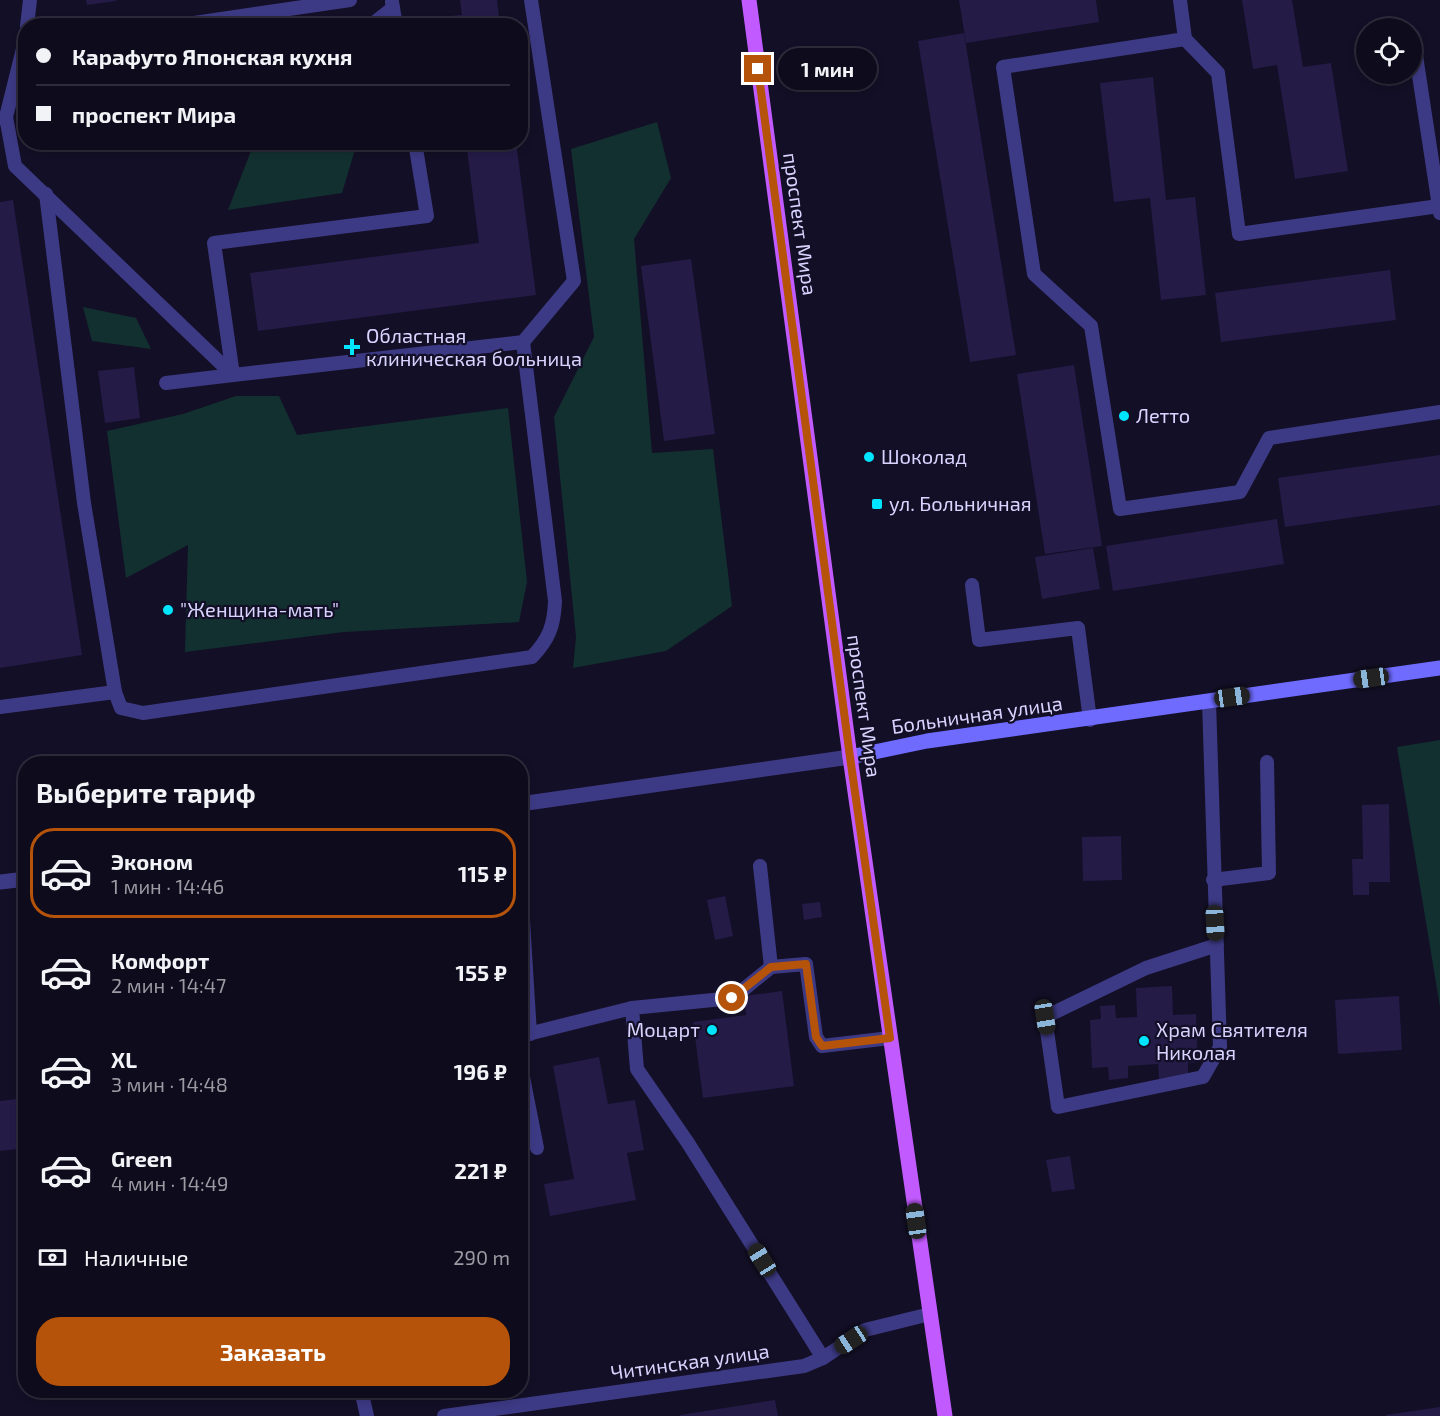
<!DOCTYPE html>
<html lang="ru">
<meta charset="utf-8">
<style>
:root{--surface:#0e0b1c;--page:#171425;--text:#f1f3f6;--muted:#9b9ba3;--line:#2e2b3b;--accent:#b45309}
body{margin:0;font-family:"Exo 2",sans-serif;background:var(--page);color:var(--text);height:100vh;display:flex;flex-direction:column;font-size:22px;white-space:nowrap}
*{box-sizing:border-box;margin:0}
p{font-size:20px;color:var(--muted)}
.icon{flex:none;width:33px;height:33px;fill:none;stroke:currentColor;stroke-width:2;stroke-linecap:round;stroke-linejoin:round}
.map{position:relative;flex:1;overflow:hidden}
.sheet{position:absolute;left:18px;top:756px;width:510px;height:642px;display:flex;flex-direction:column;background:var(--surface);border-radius:24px;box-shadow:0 3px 9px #0003,0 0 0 2px var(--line)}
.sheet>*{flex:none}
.guide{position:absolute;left:18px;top:18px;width:510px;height:132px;border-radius:24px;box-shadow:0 3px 9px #0003,0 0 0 2px var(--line);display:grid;align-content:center;height:132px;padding:0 18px;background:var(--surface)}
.tools{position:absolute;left:1356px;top:18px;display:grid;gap:12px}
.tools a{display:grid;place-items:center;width:66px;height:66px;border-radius:50%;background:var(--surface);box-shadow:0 3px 9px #0003,0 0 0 2px var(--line);font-size:30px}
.end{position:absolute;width:27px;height:27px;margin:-14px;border:8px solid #b45309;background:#fff;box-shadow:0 0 0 3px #fff}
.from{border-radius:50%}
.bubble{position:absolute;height:42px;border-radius:21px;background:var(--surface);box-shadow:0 3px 9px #0003,0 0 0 2px var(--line);font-size:20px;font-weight:700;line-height:42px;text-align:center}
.car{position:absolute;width:18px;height:36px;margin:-18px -9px;border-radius:8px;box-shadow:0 0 4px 2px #0007;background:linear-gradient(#222 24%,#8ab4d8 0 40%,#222 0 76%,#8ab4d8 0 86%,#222 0)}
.guide b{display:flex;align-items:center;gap:21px;height:57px;font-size:22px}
.guide b+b{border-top:2px solid var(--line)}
.guide i{width:15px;height:15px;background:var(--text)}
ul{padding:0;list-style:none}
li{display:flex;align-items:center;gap:18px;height:90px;margin:0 12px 9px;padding:0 6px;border:3px solid transparent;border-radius:24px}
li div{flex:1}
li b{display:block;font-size:22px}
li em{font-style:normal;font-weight:700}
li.current{border-color:var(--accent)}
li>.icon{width:54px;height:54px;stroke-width:1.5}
h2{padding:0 18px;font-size:27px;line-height:72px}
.pay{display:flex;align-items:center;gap:15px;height:66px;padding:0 18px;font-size:22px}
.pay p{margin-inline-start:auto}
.button{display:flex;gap:12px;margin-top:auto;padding:12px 18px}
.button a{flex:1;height:69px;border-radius:24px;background:var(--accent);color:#fff;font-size:24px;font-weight:700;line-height:69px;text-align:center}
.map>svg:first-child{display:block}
.green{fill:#12302f}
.building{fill:#241b47}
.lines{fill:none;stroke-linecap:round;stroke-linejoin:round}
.service{stroke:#3d3a85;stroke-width:14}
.tertiary{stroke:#3d3a85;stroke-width:15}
.secondary{stroke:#6f6bff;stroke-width:15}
.primary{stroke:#c25bff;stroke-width:15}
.route{stroke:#b45309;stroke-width:8}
.poi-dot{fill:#00e5ff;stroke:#130f26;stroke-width:2}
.labels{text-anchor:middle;stroke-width:4.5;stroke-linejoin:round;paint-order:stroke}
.street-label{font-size:20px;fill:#d9d4ff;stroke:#130f26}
.poi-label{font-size:20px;fill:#d9d4ff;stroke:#130f26;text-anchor:start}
</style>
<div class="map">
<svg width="1440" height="1416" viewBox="0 0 1440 1416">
<rect width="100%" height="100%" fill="#130f26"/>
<g class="green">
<path d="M657,122L671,178L634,239L652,453L713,449L732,606L666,651L573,668L576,637L554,417L594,337L571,149Z"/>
<path d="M254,143V142L357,143L342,193L228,210Z"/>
<path d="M83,307L136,318L151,349L92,341Z"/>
<path d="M236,396H279L297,435L508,408L527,582L519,622L344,632L185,652L188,545L126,578L107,431L183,414Z"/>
<path d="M1440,740V1007L1397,747Z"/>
</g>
<g class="building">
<path d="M86,0H116V1L87,5Z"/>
<path d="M460,0H497L500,26H450L449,16L462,15Z"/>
<path d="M959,0H1096L1099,22L966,43Z"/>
<path d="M1242,0H1292L1303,67L1331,63L1348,171L1295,179L1277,65L1253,69Z"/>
<path d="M964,33L1016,355L970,362L918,41Z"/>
<path d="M1153,77L1166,200L1195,197L1206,295L1161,300L1150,198L1114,202L1100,83Z"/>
<path d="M466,142H516L536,295L258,331L250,273L479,243Z"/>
<path d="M13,200L82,655L0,668V202Z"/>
<path d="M691,259L715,434L664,441L641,266Z"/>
<path d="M1390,270L1396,320L1221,342L1215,293Z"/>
<path d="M1074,365L1102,546L1045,554L1017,374Z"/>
<path d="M134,367L140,418L105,423L98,371Z"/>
<path d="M1440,455V505L1285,527L1278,478Z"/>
<path d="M1277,519L1284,564L1113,591L1106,546Z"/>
<path d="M1093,548L1100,589L1042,599L1035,557Z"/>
<path d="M1389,804L1390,882H1369V895H1353L1352,859H1363L1362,805Z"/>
<path d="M1121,836L1122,880L1083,881L1082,837Z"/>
<path d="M725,896L733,936L715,940L707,900Z"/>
<path d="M820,902L822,917L804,920L802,904Z"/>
<path d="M1172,986L1173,1015L1196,1014L1198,1062L1188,1063V1077L1159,1079L1158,1064L1128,1066V1078L1109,1080L1108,1067L1092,1068L1090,1020L1101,1019L1100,1006L1115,1005L1116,1018L1137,1017L1136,988Z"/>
<path d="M782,991L794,1086L703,1098L693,1022L746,1015L744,996Z"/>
<path d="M1399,996L1402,1050L1338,1054L1335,1000Z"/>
<path d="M599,1057L608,1104L635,1100L644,1150L627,1153L636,1200L550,1216L544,1184L574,1179L553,1066Z"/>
<path d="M26,1098V1148L0,1151V1101Z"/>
<path d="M1070,1156L1075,1189L1052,1192L1046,1160Z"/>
<path d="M775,1400L778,1416H680V1415Z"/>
<path d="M1440,1407V1416H1386V1415Z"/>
</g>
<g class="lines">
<g class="service">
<path d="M1180,0L1185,39L1003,67L1034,274L1091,326L1120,509L1240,492L1269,438L1440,412"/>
<path d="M392,2L396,26"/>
<path d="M27,26L30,0"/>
<path d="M174,26L350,0"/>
<path d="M370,26L393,8"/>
<path d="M1413,36L1440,213"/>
<path d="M1185,39L1218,73L1239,234L1439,206"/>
<path d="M6,117L15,166L233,375"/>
<path d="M0,118L6,117L26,37"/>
<path d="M415,142L427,216L214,243L233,375L523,342L574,281L531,0"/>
<path d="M46,194L84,503L115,692L121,708L143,713L532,657C549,639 554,626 555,601L523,342"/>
<path d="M166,383L233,375"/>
<path d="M972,585L979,640L1078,628L1090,720"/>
<path d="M1209,701L1220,1047L1203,1077L1058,1107L1045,1017L1146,968L1217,945"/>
<path d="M0,707L115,692"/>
<path d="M760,866L771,967L733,998L632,1008L637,1069L688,1143L823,1358"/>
<path d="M520,872L530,1034"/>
<path d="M1213,880L1269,873L1267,762"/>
<path d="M771,967L806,964L816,1037L822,1046L890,1038"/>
<path d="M520,1036L632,1008"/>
<path d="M520,1062L537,1148"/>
<path d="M361,1390L367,1416"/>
<path d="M444,1416L804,1366L823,1358L865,1330L930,1314"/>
</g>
<g class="tertiary">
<path d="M520,804L850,757"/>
<path d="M0,882L26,879"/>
</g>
<path class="secondary" d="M850,757L927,741L1440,668"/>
<path class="primary" d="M749,0L850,757L945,1416"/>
</g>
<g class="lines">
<path class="route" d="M732,998L771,967L806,964L816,1037L822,1046L890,1038L850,757L758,69"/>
</g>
<g class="poi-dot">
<path d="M349 338h6v6h6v6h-6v6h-6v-6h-6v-6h6z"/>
<circle cx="1124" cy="416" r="6"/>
<circle cx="869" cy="457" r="6"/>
<rect x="871" y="498" width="12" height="12" rx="3"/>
<circle cx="168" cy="610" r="6"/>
<circle cx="712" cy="1030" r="6"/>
<circle cx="1144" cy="1041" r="6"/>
</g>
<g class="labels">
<g class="street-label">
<text transform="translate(800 224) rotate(82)" y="7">проспект Мира</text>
<text transform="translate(864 706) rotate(82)" y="7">проспект Мира</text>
<text transform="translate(977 715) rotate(-8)" y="7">Больничная улица</text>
<text transform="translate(690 1362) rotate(-8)" y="7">Читинская улица</text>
</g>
<g class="poi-label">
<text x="366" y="343">Областная<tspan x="366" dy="23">клиническая больница</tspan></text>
<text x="1136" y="423">Летто</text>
<text x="881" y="464">Шоколад</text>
<text x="889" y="511">ул. Больничная</text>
<text x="180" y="617">"Женщина-мать"</text>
<text x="700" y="1037" text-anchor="end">Моцарт</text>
<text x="1156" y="1037">Храм Святителя<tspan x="1156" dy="23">Николая</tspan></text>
</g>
</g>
</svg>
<div class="tools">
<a><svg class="icon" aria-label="locate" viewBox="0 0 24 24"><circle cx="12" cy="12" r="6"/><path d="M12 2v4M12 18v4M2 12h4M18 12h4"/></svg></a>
</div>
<i class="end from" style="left:732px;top:998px"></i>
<i class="end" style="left:758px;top:69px"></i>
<div class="bubble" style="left:778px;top:48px;width:99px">1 мин</div>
<i class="car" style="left:1371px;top:678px;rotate:262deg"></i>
<i class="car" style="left:1232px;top:697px;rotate:82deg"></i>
<i class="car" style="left:1215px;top:923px;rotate:177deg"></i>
<i class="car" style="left:1045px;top:1017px;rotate:171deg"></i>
<i class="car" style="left:916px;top:1221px;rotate:352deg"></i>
<i class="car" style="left:762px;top:1260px;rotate:328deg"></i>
<i class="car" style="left:851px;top:1340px;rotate:237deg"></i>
<div class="guide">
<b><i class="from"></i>Карафуто Японская кухня</b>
<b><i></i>проспект Мира</b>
</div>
<section class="sheet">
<h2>Выберите тариф</h2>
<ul>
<li class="current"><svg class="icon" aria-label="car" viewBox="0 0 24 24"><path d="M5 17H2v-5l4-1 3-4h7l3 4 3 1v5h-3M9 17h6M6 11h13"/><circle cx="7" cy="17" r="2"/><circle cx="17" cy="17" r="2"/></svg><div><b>Эконом</b><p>1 мин · 14:46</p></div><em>115 ₽</em></li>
<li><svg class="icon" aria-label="car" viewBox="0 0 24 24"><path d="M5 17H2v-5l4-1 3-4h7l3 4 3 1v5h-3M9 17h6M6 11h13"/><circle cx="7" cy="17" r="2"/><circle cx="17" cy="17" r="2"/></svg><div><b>Комфорт</b><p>2 мин · 14:47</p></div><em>155 ₽</em></li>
<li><svg class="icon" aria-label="car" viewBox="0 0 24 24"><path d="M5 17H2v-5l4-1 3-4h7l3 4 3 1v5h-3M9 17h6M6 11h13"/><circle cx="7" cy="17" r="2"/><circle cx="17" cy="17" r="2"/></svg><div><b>XL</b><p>3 мин · 14:48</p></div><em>196 ₽</em></li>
<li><svg class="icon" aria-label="car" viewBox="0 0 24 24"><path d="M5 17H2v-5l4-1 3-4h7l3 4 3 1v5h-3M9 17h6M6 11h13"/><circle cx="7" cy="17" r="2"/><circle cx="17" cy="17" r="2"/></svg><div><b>Green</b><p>4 мин · 14:49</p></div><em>221 ₽</em></li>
</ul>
<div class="pay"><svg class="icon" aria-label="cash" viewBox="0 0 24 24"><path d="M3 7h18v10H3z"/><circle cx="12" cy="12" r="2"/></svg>Наличные<p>290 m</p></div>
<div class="button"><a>Заказать</a></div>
</section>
</div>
